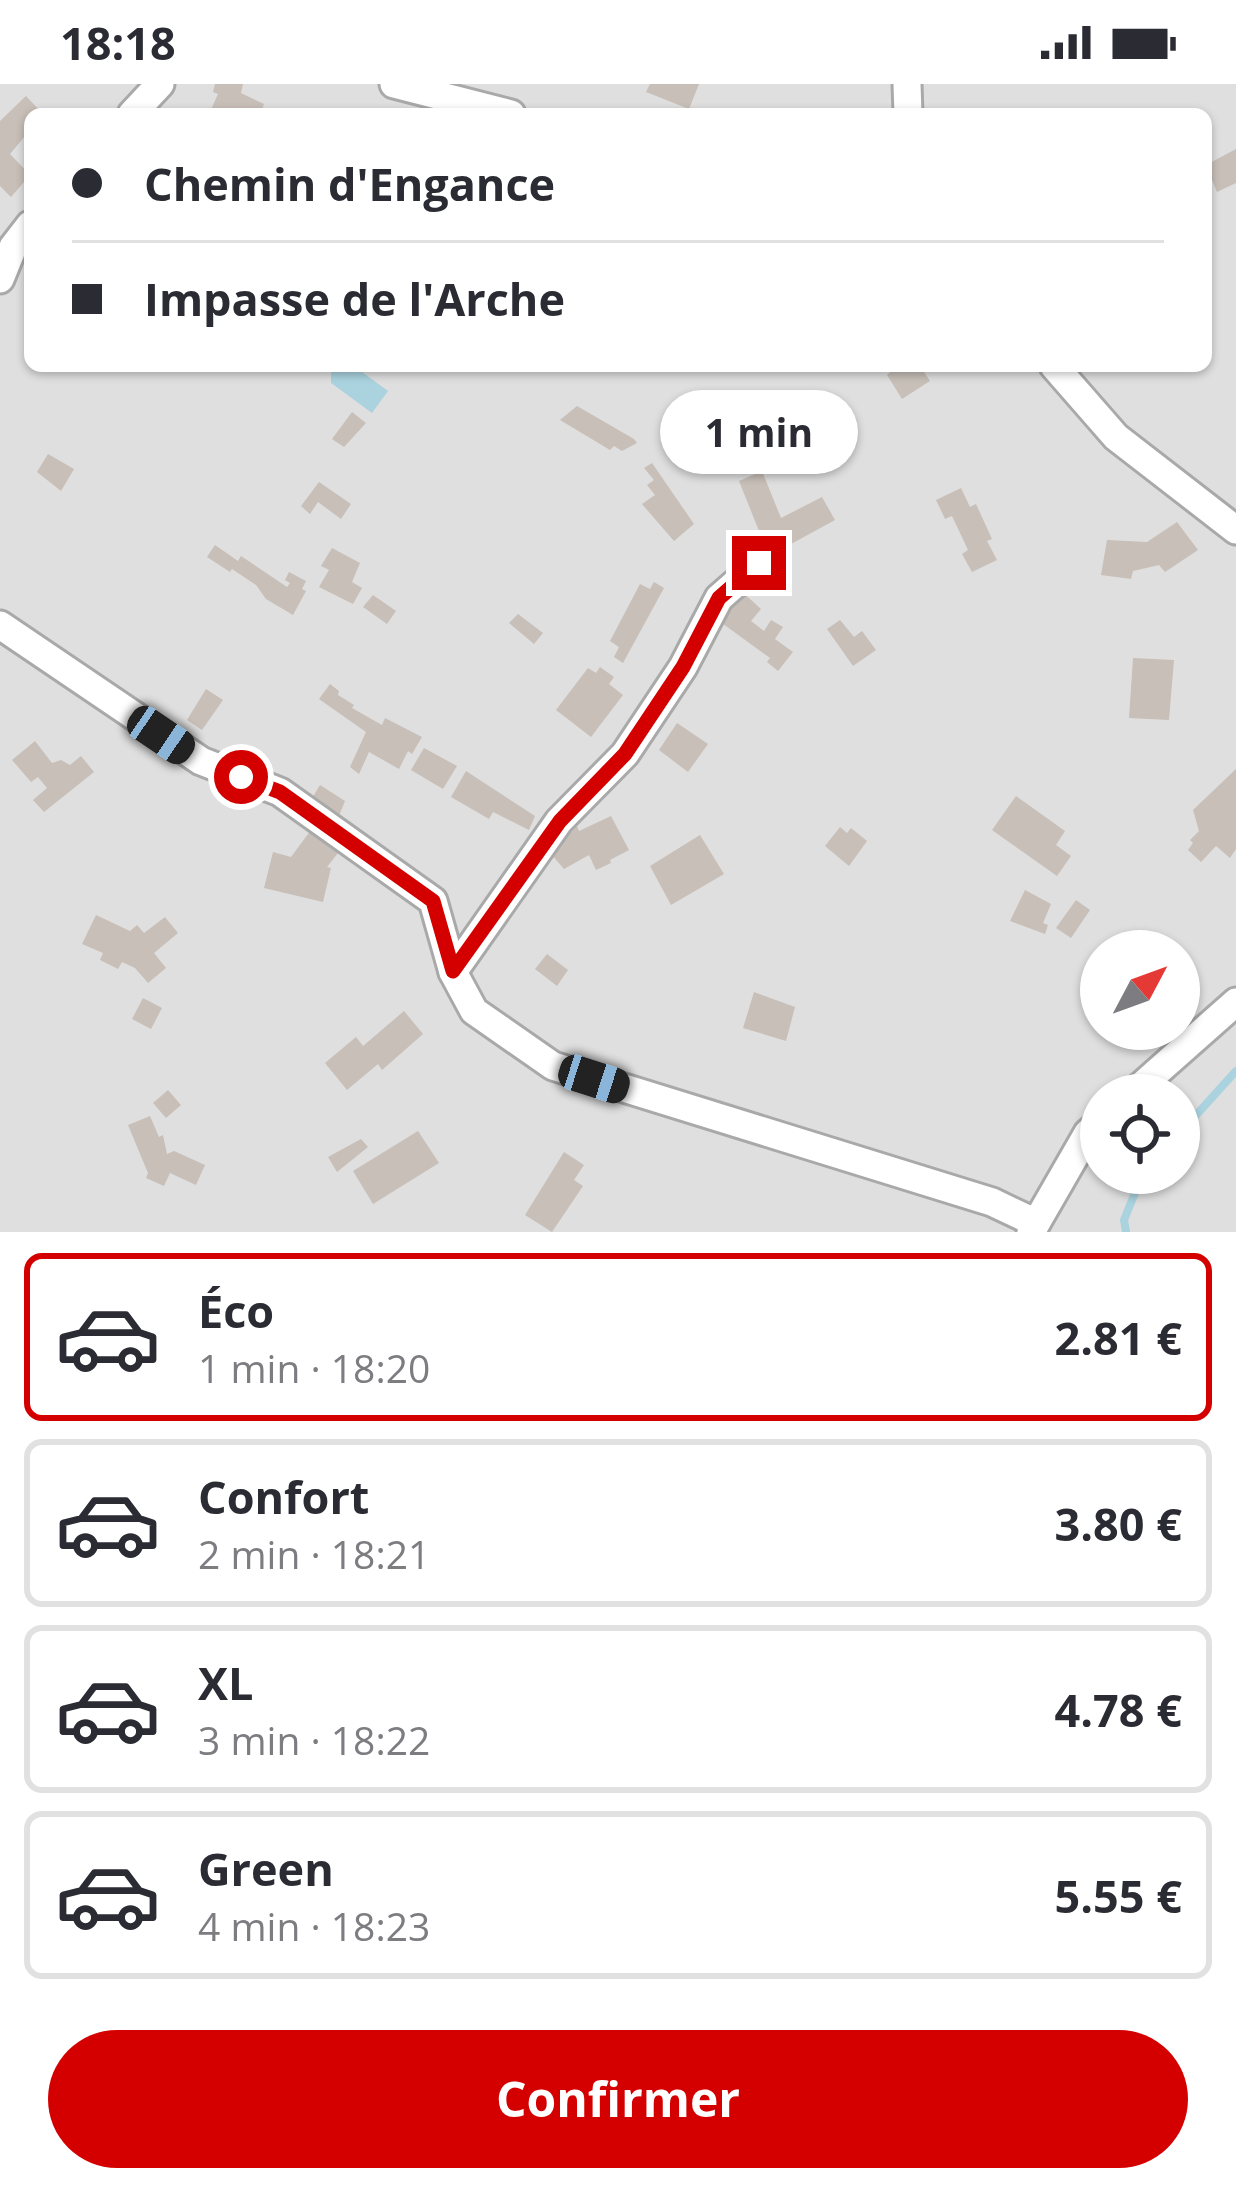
<!DOCTYPE html>
<html lang="fr">
<meta charset="utf-8">
<style>
:root{--surface:#fff;--page:#f7f7f7;--text:#2b2b33;--muted:#7c7c81;--line:#e1e1e2;--accent:#d40000}
body{margin:0;font-family:"Open Sans",sans-serif;background:var(--page);color:var(--text);height:100vh;display:flex;flex-direction:column;font-size:45px;white-space:nowrap}
*{box-sizing:border-box;margin:0}
p{font-size:39px;color:var(--muted)}
.icon{flex:none;width:66px;height:66px;fill:none;stroke:currentColor;stroke-width:2;stroke-linecap:round;stroke-linejoin:round}
.map{position:relative;height:1148px;overflow:hidden}
.sheet{display:flex;flex-direction:column;background:var(--surface);flex:1}
.sheet>*{flex:none}
.top-card{position:absolute;left:24px;top:24px;width:1188px;height:264px;border-radius:18px;box-shadow:0 3px 9px #0004;display:grid;align-content:center;height:264px;padding:0 48px;background:var(--surface)}
.needle{width:78px;rotate:49deg}
.buttons{position:absolute;left:1080px;top:846px;display:grid;gap:24px}
.buttons a{display:grid;place-items:center;width:120px;height:120px;border-radius:50%;background:var(--surface);box-shadow:0 3px 9px #0004;font-size:60px}
.end{position:absolute;width:54px;height:54px;margin:-27px;border:15px solid #d40000;background:#fff;box-shadow:0 0 0 6px #fff}
.from{border-radius:50%}
.bubble{position:absolute;height:84px;border-radius:42px;background:var(--surface);box-shadow:0 3px 9px #0004;font-size:39px;font-weight:700;line-height:84px;text-align:center}
.car{position:absolute;width:36px;height:72px;margin:-36px -18px;border-radius:15px;box-shadow:0 0 9px 3px #0007;background:linear-gradient(#222 24%,#8ab4d8 0 40%,#222 0 76%,#8ab4d8 0 86%,#222 0)}
.top-card b{display:flex;align-items:center;gap:42px;height:114px;font-size:45px}
.top-card b+b{border-top:3px solid var(--line)}
.top-card i{width:30px;height:30px;background:var(--text)}
ul{padding:21px 0 0;list-style:none}
li{display:flex;align-items:center;gap:36px;height:168px;margin:0 24px 18px;padding:0 24px;border:6px solid var(--line);border-radius:18px}
li div{flex:1}
li b{display:block;font-size:45px}
li em{font-style:normal;font-weight:700}
li.selected{border-color:var(--accent)}
li>.icon{width:108px;height:108px;stroke-width:1.5}
.primary-button{display:flex;gap:24px;margin-top:auto;padding:24px 48px}
.primary-button a{flex:1;height:138px;border-radius:72px;background:var(--accent);color:#fff;font-size:48px;font-weight:700;line-height:138px;text-align:center}
.status{display:flex;justify-content:space-between;align-items:center;height:84px;padding:0 60px;background:var(--surface);direction:ltr}
.status svg{height:33px;fill:currentColor}
.map>svg:first-child{display:block}
.residential{fill:#e0dfdf;fill-rule:evenodd}
.water{fill:#aad3df}
.lines{fill:none;stroke-linecap:round;stroke-linejoin:round}
.stream{stroke:#aad3df;stroke-width:8}
.building{fill:#c7bfb8}
.minor-casing{stroke:#a9a9a9;stroke-width:33}
.minor{stroke:#fff;stroke-width:27}
.route{stroke:#d40000;stroke-width:15}
</style>
<div class="status"><b>18:18</b><svg viewBox="0 0 49 12"><path d="M0 12V9h3v3zM5 12V6h3v6zM10 12V3h3v9zM15 12V0h3v12zM26 1h20v11H26zM47 4h2v5h-2z"/></svg></div>
<div class="map">
<svg width="1236" height="1148" viewBox="0 0 1236 1148">
<rect width="100%" height="100%" fill="#f2efe9"/>
<path class="residential" d="M0,0H1236V1148H0ZM30,30H1206V282H30ZM1101,867H1179V945H1101ZM1101,1011H1179V1089H1101Z"/>
<path class="water" d="M331,282H354L388,307L372,329L331,299Z"/>
<g class="lines">
<g class="stream">
<path d="M1179,1050L1236,987"/>
<path d="M1126,1148L1124,1136L1143,1089"/>
</g>
</g>
<g class="building">
<path d="M215,0H243L241,9L264,20L260,30H209L218,10L213,8Z"/>
<path d="M650,0H699L689,25L646,8Z"/>
<path d="M26,12L43,30H30V46L10,70L30,91L11,113L0,102V37Z"/>
<path d="M1236,65V99L1217,108L1206,81Z"/>
<path d="M897,282H920L930,297L902,315L887,291Z"/>
<path d="M720,320L728,339L701,355L708,367L690,377L673,346Z"/>
<path d="M577,322L634,355L637,359L622,367L614,362L610,366L560,336Z"/>
<path d="M352,328L366,339L344,363L332,355Z"/>
<path d="M751,361L759,381L737,389L731,370Z"/>
<path d="M48,370L74,385L61,407L37,388Z"/>
<path d="M652,379L694,440L674,457L642,420L655,411L647,401L654,396L644,384Z"/>
<path d="M762,387L781,434L822,413L835,436L769,472L739,397Z"/>
<path d="M319,398L351,420L341,435L318,418L310,430L301,422Z"/>
<path d="M961,404L970,423L976,420L992,455L987,457L997,476L972,488L962,470L968,466L952,432L945,435L936,416Z"/>
<path d="M1177,438L1198,466L1165,488L1159,481L1133,487L1131,495L1101,491L1107,456L1147,458Z"/>
<path d="M215,461L238,477L241,472L287,503L290,499L285,496L289,488L306,497L302,505L306,507L293,531L266,515L256,501L232,485L230,488L207,473Z"/>
<path d="M332,464L360,479L352,498L362,504L353,520L319,503L329,486L321,482Z"/>
<path d="M654,498L664,504L623,579L614,573L619,563L610,557L640,500L650,505Z"/>
<path d="M740,506L761,525L751,537L764,547L771,536L783,543L775,555L793,568L778,587L767,578L770,574L715,534Z"/>
<path d="M373,511L396,527L387,540L363,523Z"/>
<path d="M518,530L543,549L534,560L509,539Z"/>
<path d="M840,536L854,553L862,547L876,566L853,582L827,545Z"/>
<path d="M1133,574L1174,576L1169,636L1129,634Z"/>
<path d="M600,583L614,593L609,600L623,611L591,653L556,626L588,584L596,589Z"/>
<path d="M330,600L339,607L338,611L354,621L352,624L382,641L385,634L422,653L412,670L408,667L399,685L369,668L359,690L350,683L366,648L319,615Z"/>
<path d="M206,605L223,616L202,646L187,636Z"/>
<path d="M677,639L708,660L688,688L659,666Z"/>
<path d="M35,657L52,679L61,676L70,681L81,672L94,688L44,728L33,716L47,704L38,693L31,698L12,676Z"/>
<path d="M424,664L457,682L443,705L411,686Z"/>
<path d="M1236,685V765L1230,774L1216,762L1201,778L1188,766L1193,759L1190,756L1199,747L1193,726Z"/>
<path d="M466,687L535,732L529,746L493,728L489,735L451,713Z"/>
<path d="M320,701L345,717L339,732L311,716Z"/>
<path d="M1016,712L1065,747L1056,761L1071,772L1057,792L992,746Z"/>
<path d="M611,732L629,766L610,776L611,779L596,786L589,771L564,785L551,770L577,742L579,747Z"/>
<path d="M840,743L847,749L851,744L867,757L849,782L825,762Z"/>
<path d="M311,746L338,769L327,783L331,784L323,818L264,804L273,768L291,773Z"/>
<path d="M700,751L724,790L671,821L650,782Z"/>
<path d="M1025,806L1051,820L1043,839L1048,841L1045,850L1010,837Z"/>
<path d="M1076,816L1090,826L1071,854L1056,844Z"/>
<path d="M96,831L130,847L137,841L144,849L165,833L178,849L154,869L166,884L148,899L135,884L122,878L118,885L100,876L103,869L82,860Z"/>
<path d="M547,870L568,886L557,902L535,885Z"/>
<path d="M754,908L795,923L786,957L743,944Z"/>
<path d="M143,914L162,924L151,945L132,935Z"/>
<path d="M404,927L423,950L382,986L378,980L347,1006L325,979L356,953L363,962Z"/>
<path d="M168,1006L181,1021L166,1034L153,1019Z"/>
<path d="M150,1032L159,1053L163,1051L167,1070L174,1067L205,1081L196,1101L170,1089L164,1102L146,1094L148,1089L128,1041Z"/>
<path d="M418,1047L439,1079L373,1120L353,1087Z"/>
<path d="M361,1055L368,1063L337,1088L328,1073Z"/>
<path d="M564,1068L584,1081L574,1096L583,1102L552,1148L525,1131Z"/>
</g>
<g class="lines">
<g class="minor-casing">
<g id="minor">
<path d="M394,0L511,30"/>
<path d="M907,0L908,30"/>
<path d="M132,30L160,0"/>
<path d="M0,195L13,163L30,141"/>
<path d="M1054,282L1116,353L1236,446"/>
<path d="M0,541L201,677L280,708L433,817L453,888L474,927L553,982L992,1118L1036,1139"/>
<path d="M453,888L559,737L625,670L683,583L719,514L759,479"/>
<path d="M1131,1011L1236,918"/>
<path d="M1031,1148L1088,1049L1101,1038"/>
</g>
</g>
<use href="#minor" class="minor"/>
</g>
<g class="lines">
<path class="route" d="M241,693L280,708L433,817L453,887L560,737L625,670L683,583L719,514L759,479"/>
</g>
</svg>
<div class="buttons">
<a><svg class="needle" viewBox="-14 -14 28 28"><path d="M0-13l5 13h-10z" fill="#e53935"/><path d="M0 13l5-13h-10z" fill="#7c7c81"/></svg></a>
<a><svg class="icon" aria-label="locate" viewBox="0 0 24 24"><circle cx="12" cy="12" r="6"/><path d="M12 2v4M12 18v4M2 12h4M18 12h4"/></svg></a>
</div>
<i class="end from" style="left:241px;top:693px"></i>
<i class="end" style="left:759px;top:479px"></i>
<div class="bubble" style="left:660px;top:306px;width:198px">1 min</div>
<i class="car" style="left:161px;top:651px;rotate:124deg"></i>
<i class="car" style="left:594px;top:995px;rotate:108deg"></i>
<div class="top-card">
<b><i class="from"></i>Chemin d'Engance</b>
<b><i></i>Impasse de l'Arche</b>
</div>
</div>
<section class="sheet">
<ul>
<li class="selected"><svg class="icon" aria-label="car" viewBox="0 0 24 24"><path d="M5 17H2v-5l4-1 3-4h7l3 4 3 1v5h-3M9 17h6M6 11h13"/><circle cx="7" cy="17" r="2"/><circle cx="17" cy="17" r="2"/></svg><div><b>Éco</b><p>1 min · 18:20</p></div><em>2.81 €</em></li>
<li><svg class="icon" aria-label="car" viewBox="0 0 24 24"><path d="M5 17H2v-5l4-1 3-4h7l3 4 3 1v5h-3M9 17h6M6 11h13"/><circle cx="7" cy="17" r="2"/><circle cx="17" cy="17" r="2"/></svg><div><b>Confort</b><p>2 min · 18:21</p></div><em>3.80 €</em></li>
<li><svg class="icon" aria-label="car" viewBox="0 0 24 24"><path d="M5 17H2v-5l4-1 3-4h7l3 4 3 1v5h-3M9 17h6M6 11h13"/><circle cx="7" cy="17" r="2"/><circle cx="17" cy="17" r="2"/></svg><div><b>XL</b><p>3 min · 18:22</p></div><em>4.78 €</em></li>
<li><svg class="icon" aria-label="car" viewBox="0 0 24 24"><path d="M5 17H2v-5l4-1 3-4h7l3 4 3 1v5h-3M9 17h6M6 11h13"/><circle cx="7" cy="17" r="2"/><circle cx="17" cy="17" r="2"/></svg><div><b>Green</b><p>4 min · 18:23</p></div><em>5.55 €</em></li>
</ul>
<div class="primary-button"><a>Confirmer</a></div>
</section>
